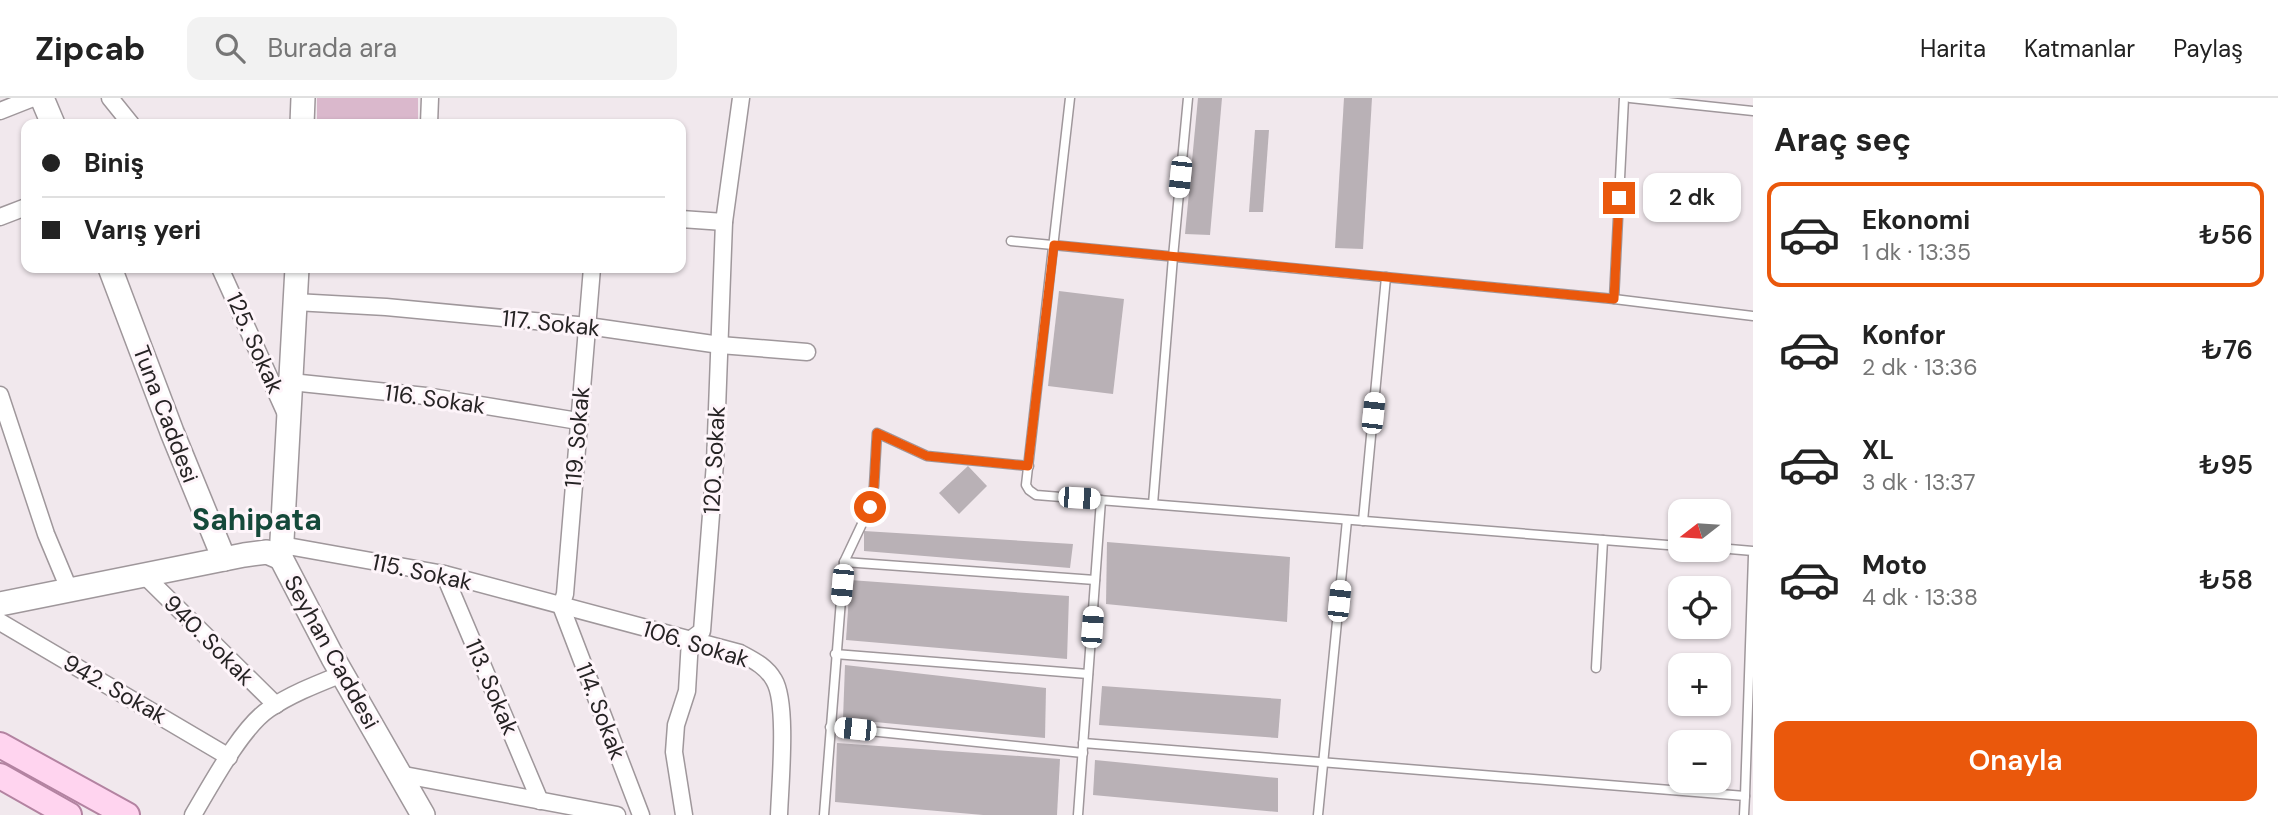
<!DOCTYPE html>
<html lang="tr">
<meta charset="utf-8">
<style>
:root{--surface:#fff;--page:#f2f2f2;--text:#222;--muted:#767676;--line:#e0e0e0;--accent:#ea580c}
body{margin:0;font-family:"DM Sans",sans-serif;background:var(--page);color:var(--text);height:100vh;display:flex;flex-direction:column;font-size:26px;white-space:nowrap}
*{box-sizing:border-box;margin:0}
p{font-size:23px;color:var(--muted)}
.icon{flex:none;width:38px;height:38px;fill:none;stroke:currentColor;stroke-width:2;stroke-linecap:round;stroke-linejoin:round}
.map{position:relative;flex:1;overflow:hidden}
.drawer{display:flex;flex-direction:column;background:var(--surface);width:525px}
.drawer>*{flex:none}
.guide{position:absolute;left:21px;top:21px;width:665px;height:154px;border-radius:14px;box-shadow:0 2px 5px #0004;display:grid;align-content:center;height:154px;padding:0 21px;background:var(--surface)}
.needle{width:46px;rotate:253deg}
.tools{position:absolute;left:1668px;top:401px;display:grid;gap:14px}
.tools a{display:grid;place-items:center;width:63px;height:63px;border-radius:14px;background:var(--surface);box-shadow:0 2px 5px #0004;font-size:35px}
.end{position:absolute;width:32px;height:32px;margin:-16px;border:9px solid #ea580c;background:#fff;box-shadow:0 0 0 4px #fff}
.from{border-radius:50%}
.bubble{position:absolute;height:49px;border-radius:14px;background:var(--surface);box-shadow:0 2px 5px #0004;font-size:23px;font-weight:600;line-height:49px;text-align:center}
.car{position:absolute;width:21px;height:42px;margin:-21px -10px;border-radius:9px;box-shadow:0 0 5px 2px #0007;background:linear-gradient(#fff 24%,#345 0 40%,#fff 0 76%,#345 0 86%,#fff 0)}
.guide b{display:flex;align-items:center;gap:24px;height:66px;font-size:26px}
.guide b+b{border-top:2px solid var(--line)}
.guide i{width:18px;height:18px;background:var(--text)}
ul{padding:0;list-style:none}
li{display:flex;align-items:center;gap:21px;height:105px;margin:0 14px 10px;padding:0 7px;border:4px solid transparent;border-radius:14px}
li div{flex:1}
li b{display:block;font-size:26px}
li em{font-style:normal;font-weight:600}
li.current{border-color:var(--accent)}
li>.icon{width:63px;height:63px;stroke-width:1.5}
h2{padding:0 21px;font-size:32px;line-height:84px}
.cta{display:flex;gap:14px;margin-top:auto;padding:14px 21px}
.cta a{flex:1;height:80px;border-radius:14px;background:var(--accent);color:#fff;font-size:28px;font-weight:600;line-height:80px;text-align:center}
header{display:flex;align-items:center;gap:42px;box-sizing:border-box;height:98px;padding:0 35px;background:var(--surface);border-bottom:2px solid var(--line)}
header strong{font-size:33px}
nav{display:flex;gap:38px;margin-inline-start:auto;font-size:24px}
.search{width:490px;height:63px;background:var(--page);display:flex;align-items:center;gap:18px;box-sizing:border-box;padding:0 24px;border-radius:14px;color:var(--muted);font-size:26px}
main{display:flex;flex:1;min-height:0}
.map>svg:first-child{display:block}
.green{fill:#dab8cc}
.building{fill:#b9b1b6}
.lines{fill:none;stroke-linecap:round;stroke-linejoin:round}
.service-casing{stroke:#9f979b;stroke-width:11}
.minor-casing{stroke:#9f979b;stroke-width:19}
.secondary-casing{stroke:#9f979b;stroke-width:26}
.primary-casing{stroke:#b383a1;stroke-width:28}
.service{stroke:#fff;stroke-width:8}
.minor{stroke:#fff;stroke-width:16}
.secondary{stroke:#fff;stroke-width:23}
.primary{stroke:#ffd4ef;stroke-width:24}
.route{stroke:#ea580c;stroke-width:9}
.labels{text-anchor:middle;stroke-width:6;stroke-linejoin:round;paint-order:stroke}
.street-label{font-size:23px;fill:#262324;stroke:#fef5fa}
.district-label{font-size:30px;font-weight:bold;fill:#15493a;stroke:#fef5fa}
</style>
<header>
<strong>Zipcab</strong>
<div class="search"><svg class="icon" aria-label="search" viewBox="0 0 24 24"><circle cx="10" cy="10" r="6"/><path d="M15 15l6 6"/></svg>Burada ara</div>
<nav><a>Harita</a><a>Katmanlar</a><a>Paylaş</a></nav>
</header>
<main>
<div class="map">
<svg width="1753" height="717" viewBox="0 0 1753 717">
<rect width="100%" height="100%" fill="#f1e8ed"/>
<rect class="green" x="317" y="0" width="101" height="26"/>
<g class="building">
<path d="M1198,0H1222L1210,137L1185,136Z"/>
<path d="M1344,0H1372L1363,151L1335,150Z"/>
<path d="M1255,32H1269L1263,114H1249Z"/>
<path d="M1059,193L1124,201L1113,296L1048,288Z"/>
<path d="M968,368L987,388L959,416L939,395Z"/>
<path d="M864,433L1073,446L1070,470L864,453Z"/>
<path d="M1107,444L1290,459L1287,524L1106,506Z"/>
<path d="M850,482L1069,498L1067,561L846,542Z"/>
<path d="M845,567L1046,590L1045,640L843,621Z"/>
<path d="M1102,588L1281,601L1278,640L1099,627Z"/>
<path d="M837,645L1060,661L1057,717H983L835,704Z"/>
<path d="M1095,662L1278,680V714L1093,697Z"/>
</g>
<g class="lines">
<g class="service-casing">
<g id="service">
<path d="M1070,0L1026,387L1029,392L1036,397L1680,448"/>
<path d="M1630,0L1753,13"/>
<path d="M1011,143L1614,201L1753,218"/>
<path d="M1614,201L1624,0"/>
<path d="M1153,406L1173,159L1188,0"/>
<path d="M1363,423L1386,179"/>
<path d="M1718,450L1753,453"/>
<path d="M844,464L1095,482"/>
<path d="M835,556L1088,576"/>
<path d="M1596,570L1603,442"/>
<path d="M830,629L1083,655"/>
<path d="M1083,645L1745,698L1744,717"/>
<path d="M1745,698L1753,458"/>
<path d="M824,717L844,464L870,409L874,388L877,335L927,358L1029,368"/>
<path d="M1078,717L1101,402"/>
<path d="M1318,717L1347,422"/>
</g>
</g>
<g class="minor-casing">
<g id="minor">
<path d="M110,0L131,26"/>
<path d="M0,13L33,0"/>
<path d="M429,26L430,0"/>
<path d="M0,119L26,109"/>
<path d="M681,121L724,124"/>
<path d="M220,170L286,316"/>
<path d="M295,204L386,209L588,228L720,247L807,254"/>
<path d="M291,284L426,298L578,323"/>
<path d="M0,297L46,436L69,491"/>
<path d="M282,447L444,476L740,555C753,562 766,568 774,582C788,605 780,687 779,717"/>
<path d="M143,476L276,607"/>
<path d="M444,476L540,703"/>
<path d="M561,508L565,496L592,170"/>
<path d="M561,508L641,717"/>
<path d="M0,524L229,659"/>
<path d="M399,676L617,717"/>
<path d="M193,717C211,687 241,630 269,611C291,596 317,586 342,576"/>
<path d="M684,717L674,654L676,627L687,593L690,542L702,533L715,365L724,124L741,0"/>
</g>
</g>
<g class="secondary-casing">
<g id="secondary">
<path d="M42,0L53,26"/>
<path d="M302,26L303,0"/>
<path d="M110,170L172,334L224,461"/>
<path d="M297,170L281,460L333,560L423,717"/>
<path d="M0,506L244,457L267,454L281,460"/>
</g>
</g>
<g class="primary-casing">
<g id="primary">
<path d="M0,647L127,717"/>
<path d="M0,678L69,717"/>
</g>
</g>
<use href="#service" class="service"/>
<use href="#minor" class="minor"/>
<use href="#secondary" class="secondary"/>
<use href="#primary" class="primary"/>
</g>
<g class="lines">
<path class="route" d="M870,409L874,388L877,335L927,358L1028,368L1054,147L1614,201L1619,100"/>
</g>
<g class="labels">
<g class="street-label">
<text transform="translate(551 225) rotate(6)" y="8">117. Sokak</text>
<text transform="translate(255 245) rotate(66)" y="8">125. Sokak</text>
<text transform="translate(435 301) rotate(8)" y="8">116. Sokak</text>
<text transform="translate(166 316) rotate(69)" y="8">Tuna Caddesi</text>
<text transform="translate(577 339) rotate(-85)" y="8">119. Sokak</text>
<text transform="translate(714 362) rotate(-87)" y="8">120. Sokak</text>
<text transform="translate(422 474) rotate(12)" y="8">115. Sokak</text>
<text transform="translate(209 542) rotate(45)" y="8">940. Sokak</text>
<text transform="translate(696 546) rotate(17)" y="8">106. Sokak</text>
<text transform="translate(332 554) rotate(61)" y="8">Seyhan Caddesi</text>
<text transform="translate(492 589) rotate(67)" y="8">113. Sokak</text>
<text transform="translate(115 591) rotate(30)" y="8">942. Sokak</text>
<text transform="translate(601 613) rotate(69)" y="8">114. Sokak</text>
</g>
<g class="district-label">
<text x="257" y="432">Sahipata</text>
</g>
</g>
</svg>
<div class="tools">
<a><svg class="needle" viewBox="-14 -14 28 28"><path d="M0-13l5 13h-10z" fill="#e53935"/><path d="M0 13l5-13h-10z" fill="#767676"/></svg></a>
<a><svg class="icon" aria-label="locate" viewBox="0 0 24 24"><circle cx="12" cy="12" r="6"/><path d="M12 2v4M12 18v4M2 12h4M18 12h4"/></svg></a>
<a>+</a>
<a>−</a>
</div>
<i class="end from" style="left:870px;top:409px"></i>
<i class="end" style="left:1619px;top:100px"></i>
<div class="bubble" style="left:1643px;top:75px;width:98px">2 dk</div>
<i class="car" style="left:1180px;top:79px;rotate:186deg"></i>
<i class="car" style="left:1373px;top:315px;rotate:6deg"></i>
<i class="car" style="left:1079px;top:400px;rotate:94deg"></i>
<i class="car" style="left:842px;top:487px;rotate:185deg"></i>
<i class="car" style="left:1339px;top:503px;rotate:6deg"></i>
<i class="car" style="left:1092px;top:529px;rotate:4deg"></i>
<i class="car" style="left:855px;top:631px;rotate:276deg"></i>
<div class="guide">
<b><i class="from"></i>Biniş</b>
<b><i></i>Varış yeri</b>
</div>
</div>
<section class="drawer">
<h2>Araç seç</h2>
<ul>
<li class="current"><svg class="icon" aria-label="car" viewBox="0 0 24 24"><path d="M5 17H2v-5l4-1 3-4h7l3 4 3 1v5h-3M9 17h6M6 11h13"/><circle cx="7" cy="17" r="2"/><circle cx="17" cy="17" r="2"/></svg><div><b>Ekonomi</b><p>1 dk · 13:35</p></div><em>₺56</em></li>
<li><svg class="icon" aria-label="car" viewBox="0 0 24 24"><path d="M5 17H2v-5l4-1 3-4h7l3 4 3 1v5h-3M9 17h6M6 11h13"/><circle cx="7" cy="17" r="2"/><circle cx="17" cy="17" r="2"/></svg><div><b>Konfor</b><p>2 dk · 13:36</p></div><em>₺76</em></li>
<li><svg class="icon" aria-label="car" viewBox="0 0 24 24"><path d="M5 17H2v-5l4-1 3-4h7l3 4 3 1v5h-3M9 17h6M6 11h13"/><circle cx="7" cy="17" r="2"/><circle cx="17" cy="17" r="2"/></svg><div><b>XL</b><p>3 dk · 13:37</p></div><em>₺95</em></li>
<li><svg class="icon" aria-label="car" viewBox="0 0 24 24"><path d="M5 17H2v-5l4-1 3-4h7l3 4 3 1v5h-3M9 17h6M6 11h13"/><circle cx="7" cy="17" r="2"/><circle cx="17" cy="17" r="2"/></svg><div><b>Moto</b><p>4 dk · 13:38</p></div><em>₺58</em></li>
</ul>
<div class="cta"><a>Onayla</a></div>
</section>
</main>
